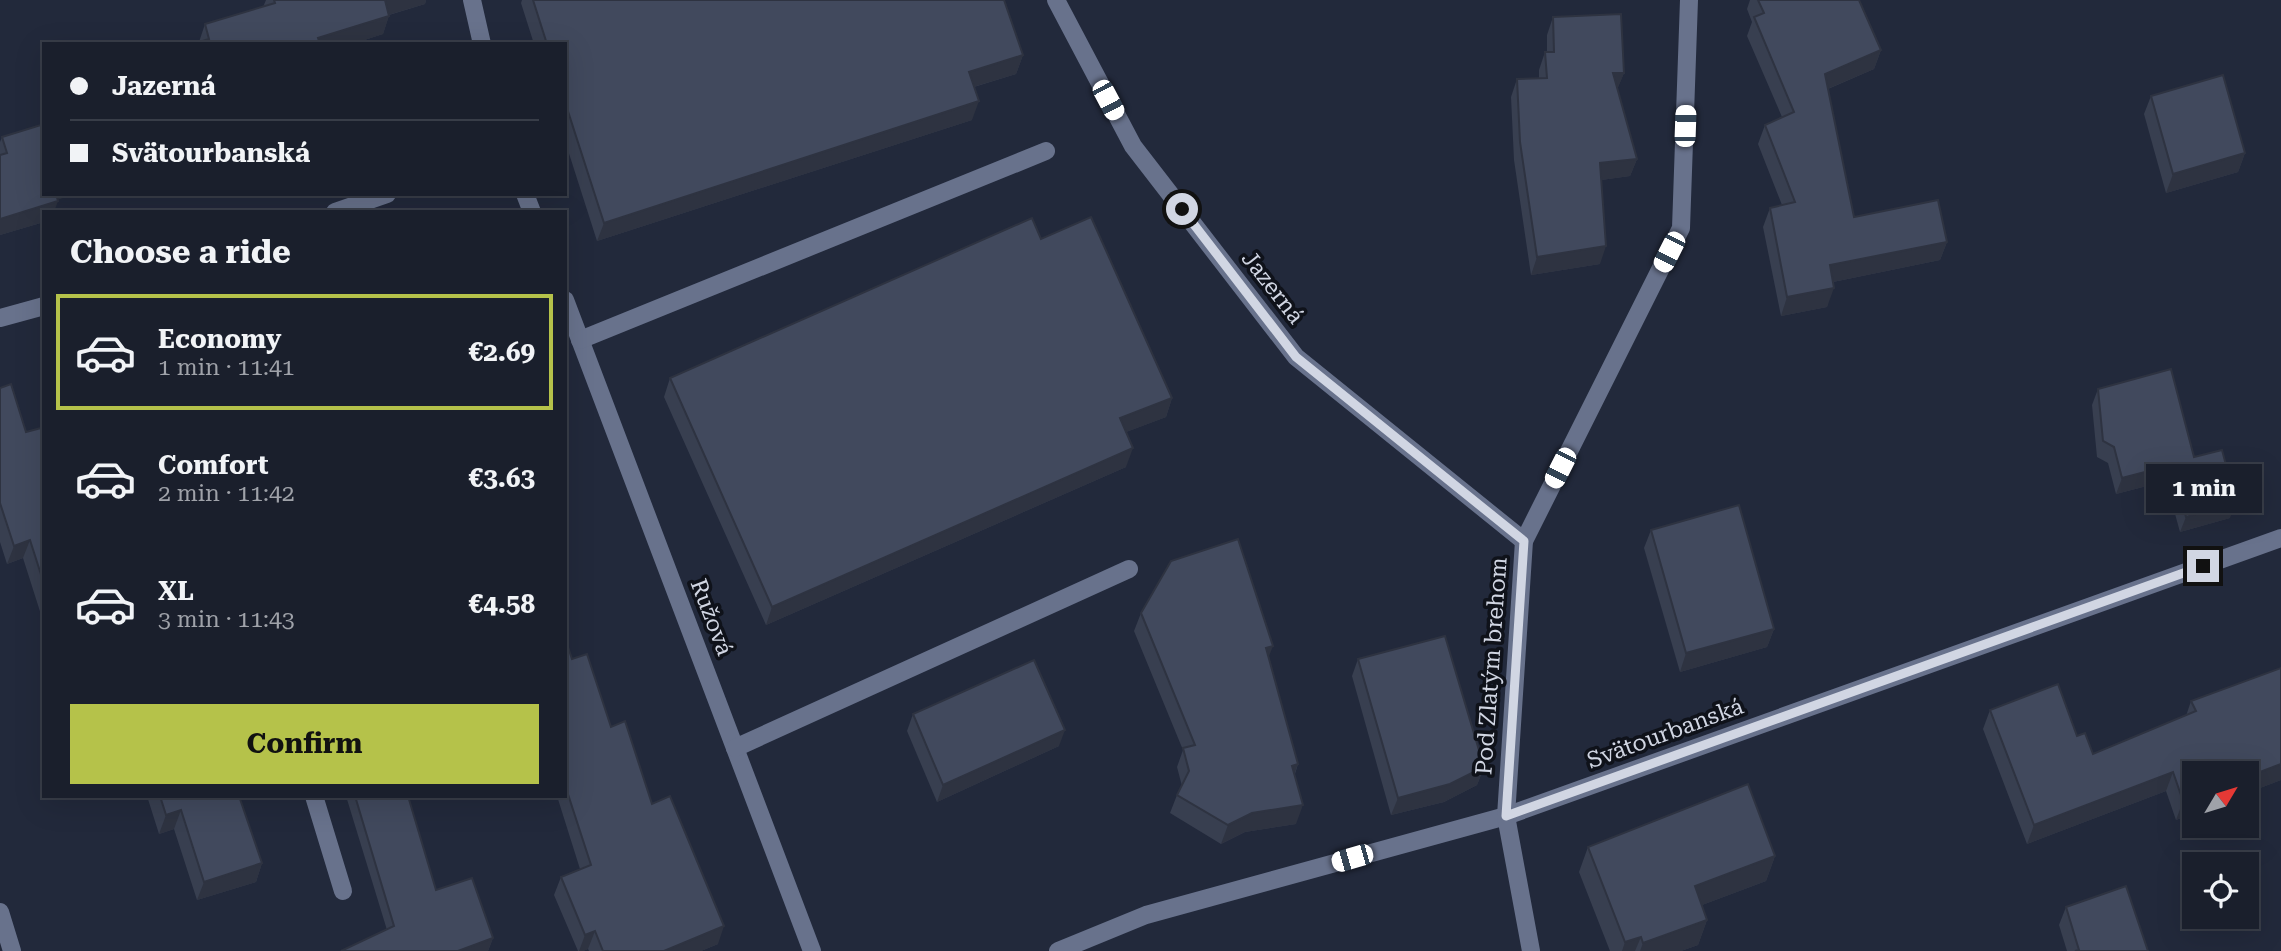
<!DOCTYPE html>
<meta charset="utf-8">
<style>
:root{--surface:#1a1f2c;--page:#272c38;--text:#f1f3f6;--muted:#9fa2a9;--line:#383d48;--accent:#b5c24a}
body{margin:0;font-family:"Roboto Serif",serif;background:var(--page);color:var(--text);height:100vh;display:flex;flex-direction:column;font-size:26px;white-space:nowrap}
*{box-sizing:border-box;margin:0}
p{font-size:23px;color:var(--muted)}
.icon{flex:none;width:38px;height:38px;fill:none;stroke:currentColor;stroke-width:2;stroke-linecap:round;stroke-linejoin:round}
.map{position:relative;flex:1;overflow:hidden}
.drawer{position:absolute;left:42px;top:210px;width:525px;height:588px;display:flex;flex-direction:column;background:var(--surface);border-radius:0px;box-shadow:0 7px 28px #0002,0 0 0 2px var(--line)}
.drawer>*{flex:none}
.banner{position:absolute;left:42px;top:42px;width:525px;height:154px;border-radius:0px;box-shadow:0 7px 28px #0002,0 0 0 2px var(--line);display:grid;align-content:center;height:154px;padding:0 28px;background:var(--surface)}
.needle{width:46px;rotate:52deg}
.fabs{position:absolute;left:2182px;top:761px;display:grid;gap:14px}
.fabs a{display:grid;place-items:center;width:77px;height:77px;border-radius:0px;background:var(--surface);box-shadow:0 7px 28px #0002,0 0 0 2px var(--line);font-size:35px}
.end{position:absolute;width:32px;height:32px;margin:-16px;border:9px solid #d1d6e3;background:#111;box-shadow:0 0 0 4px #111}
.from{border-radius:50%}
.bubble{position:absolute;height:49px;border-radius:0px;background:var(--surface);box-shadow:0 7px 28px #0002,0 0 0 2px var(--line);font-size:23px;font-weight:700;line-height:49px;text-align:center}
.car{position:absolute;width:21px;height:42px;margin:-21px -10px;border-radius:9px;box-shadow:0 0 5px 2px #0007;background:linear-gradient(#fff 24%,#345 0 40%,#fff 0 76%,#345 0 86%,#fff 0)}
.banner b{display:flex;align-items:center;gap:24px;height:66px;font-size:26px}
.banner b+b{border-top:2px solid var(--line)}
.banner i{width:18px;height:18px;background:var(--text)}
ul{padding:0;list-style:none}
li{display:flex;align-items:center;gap:21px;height:116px;margin:0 14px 10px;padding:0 14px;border:4px solid transparent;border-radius:0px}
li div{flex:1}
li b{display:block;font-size:26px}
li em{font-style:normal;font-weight:700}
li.selected{border-color:var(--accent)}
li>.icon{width:63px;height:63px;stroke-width:1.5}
h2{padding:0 28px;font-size:32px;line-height:84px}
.action{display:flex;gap:14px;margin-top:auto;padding:14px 28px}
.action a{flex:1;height:80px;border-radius:0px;background:var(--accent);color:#111;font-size:28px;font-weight:700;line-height:80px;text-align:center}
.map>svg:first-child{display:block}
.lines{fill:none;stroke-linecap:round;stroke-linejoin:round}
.minor{stroke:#68728c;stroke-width:18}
.wall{fill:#383f50}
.shaded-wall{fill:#2e3341}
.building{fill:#41495d;stroke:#2e3341;stroke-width:2}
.route{stroke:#d1d6e3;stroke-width:9}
.labels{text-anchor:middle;stroke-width:7;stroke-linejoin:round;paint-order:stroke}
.street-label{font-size:23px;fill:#d1d6e3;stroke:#0f121a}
</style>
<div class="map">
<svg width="2281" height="951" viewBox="0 0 2281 951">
<rect width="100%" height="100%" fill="#22293b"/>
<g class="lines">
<g class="minor">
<path d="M472,0L482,44"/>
<path d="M1056,0L1133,146L1296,357L1524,541"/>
<path d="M525,194L532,212"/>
<path d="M335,212L387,194"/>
<path d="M565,300L812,951"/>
<path d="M0,318L44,306"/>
<path d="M580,340L1046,151"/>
<path d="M735,748L1129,569"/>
<path d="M314,796L343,891"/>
<path d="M0,912L12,951"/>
<path d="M1058,951L1146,915L1506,816L2281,538"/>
<path d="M1531,951L1506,816L1524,541L1681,228L1689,0"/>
</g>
</g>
<g class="wall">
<path d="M266,0H426L425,4L389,15L383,34L352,44H193L199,42L205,24L263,7Z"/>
<path d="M522,0H1004L1023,55L1016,74L974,87L972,120L597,241L565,141V44H534L521,3Z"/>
<path d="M1750,0H1859L1881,50L1874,69L1828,89L1854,217L1947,242L1940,260L1833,282L1827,307L1781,316L1763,227L1770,208L1782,205L1758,144L1765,125L1782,117L1747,36L1752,22L1747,9Z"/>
<path d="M1553,17L1624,73L1617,89L1637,159L1630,176L1601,180L1600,264L1531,275L1514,160L1511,97L1517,79L1539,78V70L1545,52H1547V35Z"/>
<path d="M2151,96L2245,153L2238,172L2166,193L2144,114Z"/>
<path d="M2,137L44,194H76L58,199L44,222L0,235V142Z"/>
<path d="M1041,239L1172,398L1166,417L1126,432V467L766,625L664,397L670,378Z"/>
<path d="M0,388L26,432L44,436V624L23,558L7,564L0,542Z"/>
<path d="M2098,389L2194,457L2230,518L2180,532L2166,481L2116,494L2108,463L2097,457L2092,405Z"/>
<path d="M1651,530L1774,629L1767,647L1680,672L1644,548Z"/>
<path d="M1141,613L1269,657L1298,764L1295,774L1296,824L1245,832L1221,844L1170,813L1177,795L1182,786L1177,767L1183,750L1134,631Z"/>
<path d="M565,638L572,659L611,727L652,804L718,944L701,951H589L588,949L583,951H578L554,895L561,877L580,869L557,796H565Z"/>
<path d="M1358,659L1484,767L1477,785L1444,802L1391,815L1352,676Z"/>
<path d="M2281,668V780L2176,820L2166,791L2027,844L1983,729L1990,710L2077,736L2093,754L2186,716L2191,701Z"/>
<path d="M913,714L1059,746L937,802L907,731Z"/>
<path d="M147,796H239L262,863L256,882L197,900L174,829L159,834Z"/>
<path d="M346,796H408L436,890L493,938L488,951H341L387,930Z"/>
<path d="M1588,847L1775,856L1766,881L1702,905L1707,920L1698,945L1681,951H1610L1579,872Z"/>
<path d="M2066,907L2148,951H2067L2059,925Z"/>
</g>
<g class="shaded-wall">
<path d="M385,0H426L425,4L378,18Z"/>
<path d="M389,16L383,34L352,44H316L318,38Z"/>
<path d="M1881,50L1874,69L1818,93L1825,74Z"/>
<path d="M1023,55L1016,74L963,90L969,72Z"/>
<path d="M1613,73H1624L1617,90Z"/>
<path d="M979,101L972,120L597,241L604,223Z"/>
<path d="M2245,153L2238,172L2166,193L2173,174Z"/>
<path d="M1637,159L1630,176L1594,181L1600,163Z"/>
<path d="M50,194H76L47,203Z"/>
<path d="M58,201L54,212H44V222L0,235V219Z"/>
<path d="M1947,242L1940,260L1823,284L1830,265Z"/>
<path d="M1606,246L1600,264L1531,275L1537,257Z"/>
<path d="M1834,288L1827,307L1781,316L1787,297Z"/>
<path d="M1172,398L1166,417L1113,437L1120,418Z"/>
<path d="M1133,448L1126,467L766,625L772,607Z"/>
<path d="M2172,465L2166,481L2116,494L2122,478Z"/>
<path d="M2236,502L2230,518L2180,532L2186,517Z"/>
<path d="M30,540L23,558L7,564L14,546Z"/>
<path d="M1774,629L1767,647L1680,672L1686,653Z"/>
<path d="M1273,646L1266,664V648Z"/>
<path d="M1065,730L1059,746L937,802L943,785Z"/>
<path d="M1298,764L1291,783L1292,766Z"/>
<path d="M2281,764V780L2247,793V777Z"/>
<path d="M1484,767L1477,785L1444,802L1391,815L1398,798Z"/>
<path d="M2173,772L2166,791L2027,844L2034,825Z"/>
<path d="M2194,797V813L2176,820L2183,801Z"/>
<path d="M1303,805L1296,824L1245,832L1221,844L1228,825L1252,813Z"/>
<path d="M181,810L174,829L159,834L166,815Z"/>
<path d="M1775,856L1766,881L1686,911L1695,886Z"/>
<path d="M262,863L256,882L197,900L204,882Z"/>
<path d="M1707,920L1698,945L1681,951H1640L1643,943Z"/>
<path d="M724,926L718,944L701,951H664Z"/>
<path d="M595,931L588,949L583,951H579L585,935Z"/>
<path d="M1641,937L1635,951H1622L1625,942Z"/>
<path d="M493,938L488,951H458Z"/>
</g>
<g class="building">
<path d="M274,0H385L389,16L318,38L320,44H193L209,39L205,24L275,3Z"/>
<path d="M533,0H1004L1023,55L969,72L979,101L604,223L565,102V44H547Z"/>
<path d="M1758,0H1859L1881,50L1825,74L1854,217L1938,200L1947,242L1830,265L1834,288L1787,297L1770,208L1795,202L1765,125L1794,112L1754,17L1764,13Z"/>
<path d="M1621,14L1624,73H1613L1637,159L1600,163L1606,246L1537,257L1520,142L1517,79L1547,78L1545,52H1554L1553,17Z"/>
<path d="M2223,75L2245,153L2173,174L2151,96Z"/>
<path d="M44,124V194H56L58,201L0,219V155L7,153L2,137Z"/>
<path d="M1091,217L1172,398L1120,418L1133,448L772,607L670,378L1032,218L1041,239Z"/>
<path d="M2171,369L2194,457L2222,450L2236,502L2186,517L2172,465L2122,478L2114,447L2103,441L2098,389Z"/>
<path d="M11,384L26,432L41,428L44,436V584L30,540L14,546L0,503V388Z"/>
<path d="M1739,505L1774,629L1686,653L1651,530Z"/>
<path d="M1238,539L1273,646L1266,648L1298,764L1292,766L1303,805L1252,813L1228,825L1177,795L1189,771L1183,748L1195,745L1141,613L1171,561Z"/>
<path d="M1445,636L1484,767L1450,784L1398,798L1358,659Z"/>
<path d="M565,638L572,659L587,654L611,727L625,721L652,804L670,796L724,926L664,951H603L595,931L585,935L561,877L591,865L565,785Z"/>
<path d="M1034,660L1065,730L943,785L913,714Z"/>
<path d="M2281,668V764L2247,777V774H2194V797L2183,801L2173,772L2034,825L1990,710L2058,684L2077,736L2085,733L2093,754L2196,711L2191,701Z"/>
<path d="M1748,784L1775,856L1695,886L1707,920L1643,943L1641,937L1625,942L1588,847Z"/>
<path d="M160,796H239L262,863L204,882L181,810L166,815Z"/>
<path d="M355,796H408L436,890L472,878L493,938L458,951H341L394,926Z"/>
<path d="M2126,886L2148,951H2075L2079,950L2066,907Z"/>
</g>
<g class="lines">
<path class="route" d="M1182,209L1296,357L1524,541L1506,816L2203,566"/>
</g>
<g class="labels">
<g class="street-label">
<text transform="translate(1273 287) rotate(52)" y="8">Jazerná</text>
<text transform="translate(712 617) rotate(69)" y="8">Ružová</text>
<text transform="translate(1491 666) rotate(-86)" y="8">Pod Zlatým brehom</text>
<text transform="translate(1665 733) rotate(-20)" y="8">Svätourbanská</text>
</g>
</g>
</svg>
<div class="fabs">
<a><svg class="needle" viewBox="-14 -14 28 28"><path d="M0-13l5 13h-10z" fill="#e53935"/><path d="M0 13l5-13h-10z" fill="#9fa2a9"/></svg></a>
<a><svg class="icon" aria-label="locate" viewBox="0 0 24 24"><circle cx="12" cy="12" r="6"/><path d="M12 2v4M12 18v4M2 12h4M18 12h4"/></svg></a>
</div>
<i class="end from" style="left:1182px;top:209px"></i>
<i class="end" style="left:2203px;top:566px"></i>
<div class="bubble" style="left:2146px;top:464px;width:116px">1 min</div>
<i class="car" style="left:1108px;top:100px;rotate:152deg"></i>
<i class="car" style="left:1685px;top:126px;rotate:2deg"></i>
<i class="car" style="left:1669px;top:252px;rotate:207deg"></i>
<i class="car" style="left:1560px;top:468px;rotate:207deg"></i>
<i class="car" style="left:1352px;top:858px;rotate:254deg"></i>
<div class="banner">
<b><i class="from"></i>Jazerná</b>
<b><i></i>Svätourbanská</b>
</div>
<section class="drawer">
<h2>Choose a ride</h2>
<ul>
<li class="selected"><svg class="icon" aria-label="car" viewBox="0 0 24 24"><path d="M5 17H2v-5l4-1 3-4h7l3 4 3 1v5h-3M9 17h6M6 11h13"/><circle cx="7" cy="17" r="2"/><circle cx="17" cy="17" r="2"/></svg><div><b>Economy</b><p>1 min · 11:41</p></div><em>€2.69</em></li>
<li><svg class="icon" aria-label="car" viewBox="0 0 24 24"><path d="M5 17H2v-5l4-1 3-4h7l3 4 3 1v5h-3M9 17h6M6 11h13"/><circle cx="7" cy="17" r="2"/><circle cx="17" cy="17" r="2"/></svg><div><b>Comfort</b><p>2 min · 11:42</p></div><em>€3.63</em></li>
<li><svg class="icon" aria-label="car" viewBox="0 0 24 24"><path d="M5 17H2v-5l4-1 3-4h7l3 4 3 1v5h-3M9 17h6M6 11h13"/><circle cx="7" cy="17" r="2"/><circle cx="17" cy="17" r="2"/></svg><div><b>XL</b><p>3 min · 11:43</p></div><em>€4.58</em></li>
</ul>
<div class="action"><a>Confirm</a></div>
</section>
</div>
